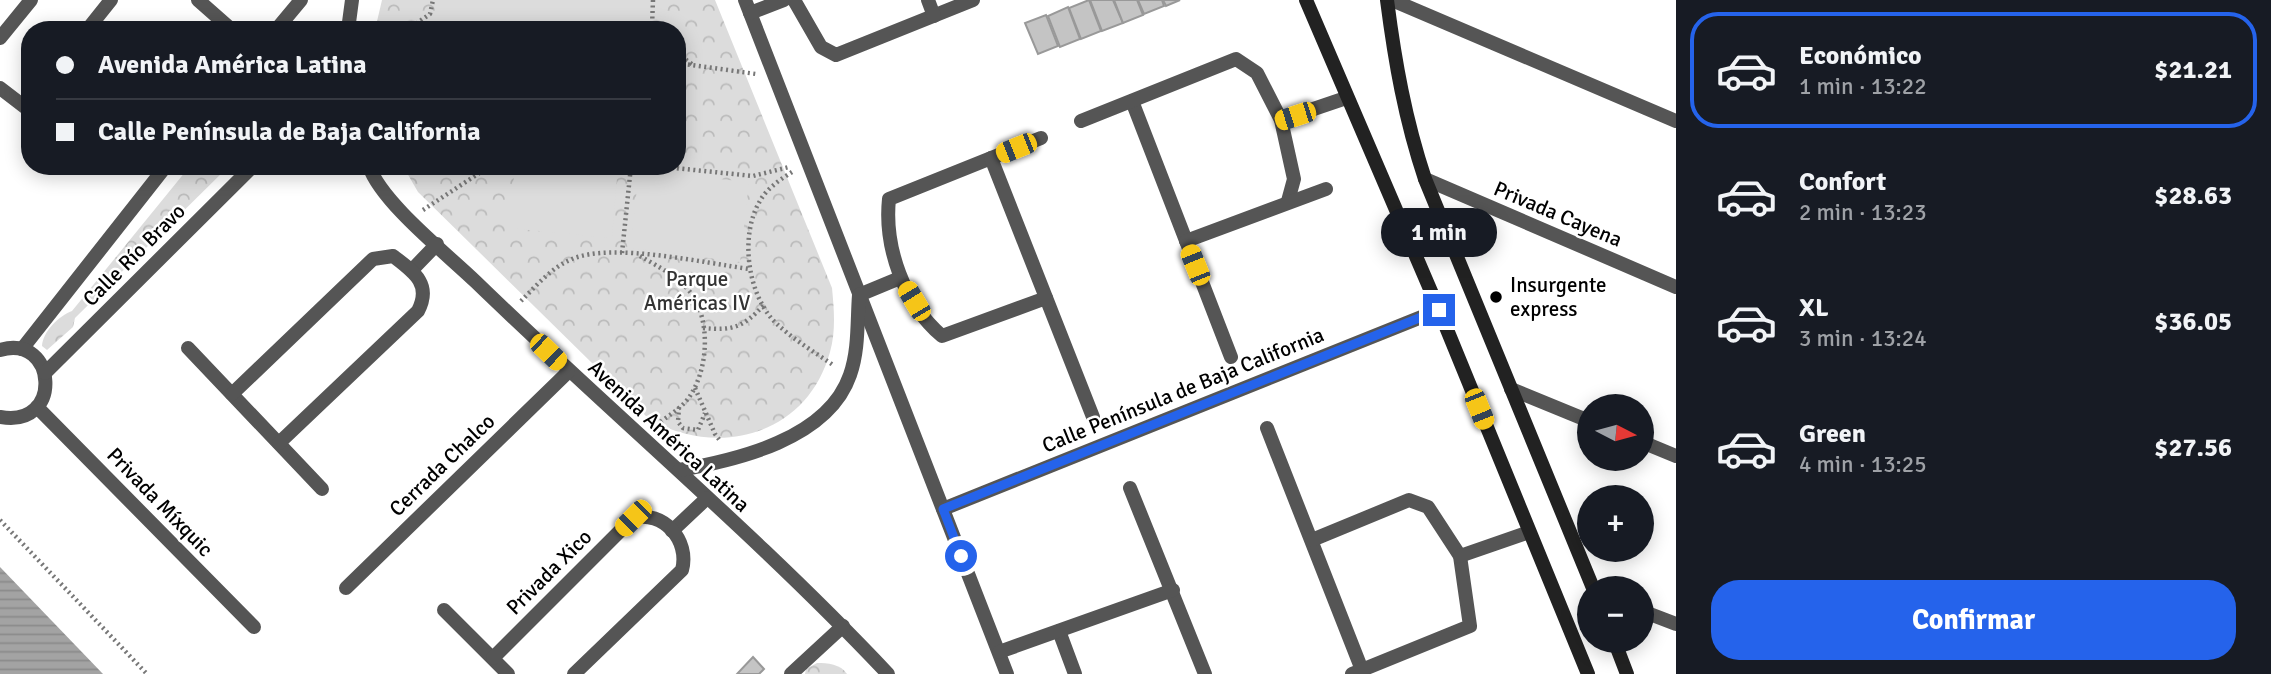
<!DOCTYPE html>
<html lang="es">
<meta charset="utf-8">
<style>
:root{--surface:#171b24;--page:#242831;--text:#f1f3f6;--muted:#9ea1a6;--line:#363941;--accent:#2563eb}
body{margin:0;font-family:Signika,sans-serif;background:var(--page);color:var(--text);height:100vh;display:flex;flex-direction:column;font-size:26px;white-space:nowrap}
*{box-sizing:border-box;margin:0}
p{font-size:23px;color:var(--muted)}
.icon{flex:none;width:38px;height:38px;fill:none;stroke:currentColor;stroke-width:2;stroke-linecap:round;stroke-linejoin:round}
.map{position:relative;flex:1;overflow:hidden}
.panel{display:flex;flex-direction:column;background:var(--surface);width:595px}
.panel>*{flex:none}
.top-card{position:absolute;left:21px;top:21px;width:665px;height:154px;border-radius:28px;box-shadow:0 4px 18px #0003;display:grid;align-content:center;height:154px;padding:0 35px;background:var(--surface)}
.needle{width:46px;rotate:96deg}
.controls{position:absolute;left:1577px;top:394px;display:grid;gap:14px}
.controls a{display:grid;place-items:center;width:77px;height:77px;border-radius:50%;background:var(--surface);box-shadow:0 4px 18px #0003;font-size:35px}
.end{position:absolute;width:32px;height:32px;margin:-16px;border:9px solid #2563eb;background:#fff;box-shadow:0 0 0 4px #fff}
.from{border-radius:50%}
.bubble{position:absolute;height:49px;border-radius:24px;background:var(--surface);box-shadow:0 4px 18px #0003;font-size:23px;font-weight:700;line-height:49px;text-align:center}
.car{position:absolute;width:21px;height:42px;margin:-21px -10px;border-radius:9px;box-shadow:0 0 5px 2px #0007;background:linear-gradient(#f5c518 24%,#345 0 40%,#f5c518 0 76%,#345 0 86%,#f5c518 0)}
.top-card b{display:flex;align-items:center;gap:24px;height:66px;font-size:26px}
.top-card b+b{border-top:2px solid var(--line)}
.top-card i{width:18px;height:18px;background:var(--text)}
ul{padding:12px 0 0;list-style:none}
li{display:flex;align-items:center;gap:21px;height:116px;margin:0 14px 10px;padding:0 21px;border:4px solid transparent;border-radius:28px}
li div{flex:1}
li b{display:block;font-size:26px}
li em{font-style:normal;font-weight:700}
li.current{border-color:var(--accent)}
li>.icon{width:63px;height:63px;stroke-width:1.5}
.primary-button{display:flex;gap:14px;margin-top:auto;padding:14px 35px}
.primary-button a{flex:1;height:80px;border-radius:28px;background:var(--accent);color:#fff;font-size:28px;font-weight:700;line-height:80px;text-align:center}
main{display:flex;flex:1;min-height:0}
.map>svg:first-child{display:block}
.park{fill:url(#park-crowns)}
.garden{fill:#dcdcdc}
.water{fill:url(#water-rules)}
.building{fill:#c4c4c4;stroke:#999;stroke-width:2}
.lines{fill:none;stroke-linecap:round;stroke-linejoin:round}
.path{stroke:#777;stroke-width:4.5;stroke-dasharray:2 3.5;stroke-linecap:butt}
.street{stroke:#555;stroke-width:14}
.secondary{stroke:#222;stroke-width:14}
.route{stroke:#2563eb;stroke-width:9}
.poi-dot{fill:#000;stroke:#fff;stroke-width:2.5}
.labels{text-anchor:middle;stroke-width:5;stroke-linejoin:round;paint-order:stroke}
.street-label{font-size:21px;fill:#000;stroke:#fff}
.park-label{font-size:21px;fill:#333;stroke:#fff}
.poi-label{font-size:21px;fill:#000;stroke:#fff;text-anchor:start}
</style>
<main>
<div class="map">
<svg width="1676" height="674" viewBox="0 0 1676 674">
<defs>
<pattern id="park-crowns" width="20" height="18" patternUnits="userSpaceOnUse" patternTransform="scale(1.75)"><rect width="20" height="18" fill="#dcdcdc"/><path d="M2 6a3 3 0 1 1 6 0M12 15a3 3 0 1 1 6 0" fill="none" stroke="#bbb"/></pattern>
<pattern id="water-rules" width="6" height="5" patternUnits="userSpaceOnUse" patternTransform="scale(1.75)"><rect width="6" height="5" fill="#a3a3a3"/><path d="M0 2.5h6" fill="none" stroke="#8b8b8b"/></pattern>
</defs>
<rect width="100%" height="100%" fill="#fff"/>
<g class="park">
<path d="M382,0H715L832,288C834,309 836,331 830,352C807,435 720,458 650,420L418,192L403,166H677V30H375Z"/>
<path d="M190,166H229L75,318L73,327L47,350L42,346C43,331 59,316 72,311Z"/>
<path d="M817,663C827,663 841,664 847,674H805L806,669Z"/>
</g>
<g class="garden">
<path d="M441,0H647L644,30H445L439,20Z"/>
<path d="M515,168L617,178L612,238L508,228Z"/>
<path d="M639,171L749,182L740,262L630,248Z"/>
</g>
<path class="water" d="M0,567L103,674H0Z"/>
<g class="building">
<path d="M1089,0L1101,31L1081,39L1069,8Z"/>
<path d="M1090,0H1113L1123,23L1102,31Z"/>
<path d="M1114,0H1137L1143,15L1123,23Z"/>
<path d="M1138,0H1162L1164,6L1144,14Z"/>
<path d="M1163,0H1180L1166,6Z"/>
<path d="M1068,7L1080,39L1060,47L1048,16Z"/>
<path d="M1046,15L1058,46L1038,54L1025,23Z"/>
<path d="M753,657L764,669L759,674H737Z"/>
</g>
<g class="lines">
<g class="path">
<path d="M653,0L652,26L655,30"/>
<path d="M407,30L430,14L433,0"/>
<path d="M677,53L693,65"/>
<path d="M677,63L756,74"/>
<path d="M655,166L753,176L789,167"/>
<path d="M792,172C781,179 767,188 760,201C740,234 747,290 772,319C789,337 813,351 833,365"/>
<path d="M423,210L490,166"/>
<path d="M622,253L631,166"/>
<path d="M640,256C659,267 685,280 696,301C710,329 707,370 690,396C682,408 668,416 656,425"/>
<path d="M521,301C536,286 552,267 572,259C613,242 704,263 750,269"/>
<path d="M703,328C734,331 743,327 764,305"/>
<path d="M695,388L715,434L721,442"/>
<path d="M679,407L678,422L683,428L698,430L705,413"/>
<path d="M0,520L147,674"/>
</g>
<g class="street">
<path d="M198,0L232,30"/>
<path d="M745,0L1007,674"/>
<path d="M794,0L821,47L836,55L973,0"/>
<path d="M928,0L934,16"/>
<path d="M1392,0L1676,121"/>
<path d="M750,13L784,0"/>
<path d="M87,30L111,0"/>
<path d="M276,30L301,0"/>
<path d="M348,30L352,0"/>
<path d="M0,38L31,0"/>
<path d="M0,88L30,111"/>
<path d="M1132,101L1231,357"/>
<path d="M1281,120L1346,98"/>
<path d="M1081,121L1236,59L1257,73L1281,120L1294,179L1288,201"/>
<path d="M1041,138L889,199C884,247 904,304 942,336L1046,298"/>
<path d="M991,158L1093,417"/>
<path d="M369,166C381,202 447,254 476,282C612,414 758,536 888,674"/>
<path d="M1425,179L1676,287"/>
<path d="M1186,241L1326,189"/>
<path d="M412,270L437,244"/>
<path d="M188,348L322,489"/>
<path d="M22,349L166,166"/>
<path d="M0,350C57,333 64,429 0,417"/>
<path d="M45,373L253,166"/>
<path d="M1511,389L1589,421"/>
<path d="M232,394L373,259L393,256C414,272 432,284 418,311L279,443"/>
<path d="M37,407L254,627"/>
<path d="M1267,428L1362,670"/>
<path d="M1642,442L1676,456"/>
<path d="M679,470C737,460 828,439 850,375C859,350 857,321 859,295L900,278"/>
<path d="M1130,488L1205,674"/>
<path d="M943,509L1439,310"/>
<path d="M672,531L707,498"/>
<path d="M1312,540L1409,500L1428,507L1460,556L1470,626L1352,674"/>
<path d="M1460,556L1529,532"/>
<path d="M346,588L568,372"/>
<path d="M444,610L508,674"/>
<path d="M1642,611L1676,624"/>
<path d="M1059,631L1075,674"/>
<path d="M999,652L1173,590"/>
<path d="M493,658L633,518C663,510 690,540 682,570L574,674"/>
<path d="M791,674L843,626"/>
</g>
<g class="secondary">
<path d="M1306,0L1439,310L1588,674"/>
<path d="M1387,0C1395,62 1405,119 1425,179L1593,588"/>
<path d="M1614,640L1627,674"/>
</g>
</g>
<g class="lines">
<path class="route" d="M961,556L943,509L1439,310"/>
</g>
<circle class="poi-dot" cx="1496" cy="297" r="7"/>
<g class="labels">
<g class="street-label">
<text transform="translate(1558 214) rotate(23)" y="7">Privada Cayena</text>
<text transform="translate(134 255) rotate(-45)" y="7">Calle Río Bravo</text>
<text transform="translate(1183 390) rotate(-22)" y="7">Calle Península de Baja California</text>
<text transform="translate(669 436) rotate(43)" y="7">Avenida América Latina</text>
<text transform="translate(442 465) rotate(-44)" y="7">Cerrada Chalco</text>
<text transform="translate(160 502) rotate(46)" y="7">Privada Míxquic</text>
<text transform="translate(549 572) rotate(-45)" y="7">Privada Xico</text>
</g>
<g class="park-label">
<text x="697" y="286">Parque<tspan x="697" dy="24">Américas IV</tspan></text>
</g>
<g class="poi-label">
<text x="1510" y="292">Insurgente<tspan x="1510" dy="24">express</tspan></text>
</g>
</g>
</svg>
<div class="controls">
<a><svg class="needle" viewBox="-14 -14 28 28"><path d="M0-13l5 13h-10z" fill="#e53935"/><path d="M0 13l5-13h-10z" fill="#9ea1a6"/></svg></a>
<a>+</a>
<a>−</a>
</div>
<i class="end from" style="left:961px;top:556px"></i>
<i class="end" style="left:1439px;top:310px"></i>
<div class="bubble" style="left:1381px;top:208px;width:116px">1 min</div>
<i class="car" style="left:1295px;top:116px;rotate:252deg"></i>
<i class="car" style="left:1016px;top:148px;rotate:248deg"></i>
<i class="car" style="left:1195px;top:265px;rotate:338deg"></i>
<i class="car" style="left:914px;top:301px;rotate:329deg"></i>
<i class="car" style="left:548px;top:352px;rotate:134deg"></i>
<i class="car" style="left:1479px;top:409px;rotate:158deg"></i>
<i class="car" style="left:633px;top:518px;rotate:225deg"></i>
<div class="top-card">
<b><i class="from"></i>Avenida América Latina</b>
<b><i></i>Calle Península de Baja California</b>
</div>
</div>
<section class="panel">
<ul>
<li class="current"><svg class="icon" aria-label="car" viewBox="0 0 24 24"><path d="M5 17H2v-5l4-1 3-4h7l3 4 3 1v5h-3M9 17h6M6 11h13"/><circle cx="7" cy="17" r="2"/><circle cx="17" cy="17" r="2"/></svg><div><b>Económico</b><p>1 min · 13:22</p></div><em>$21.21</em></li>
<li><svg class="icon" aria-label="car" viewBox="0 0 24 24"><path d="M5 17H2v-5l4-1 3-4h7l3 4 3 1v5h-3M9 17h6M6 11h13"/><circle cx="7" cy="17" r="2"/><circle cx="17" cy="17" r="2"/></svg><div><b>Confort</b><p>2 min · 13:23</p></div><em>$28.63</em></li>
<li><svg class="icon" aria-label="car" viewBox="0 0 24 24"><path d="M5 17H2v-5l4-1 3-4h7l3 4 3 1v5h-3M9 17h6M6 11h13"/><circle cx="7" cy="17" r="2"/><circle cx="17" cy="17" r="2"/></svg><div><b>XL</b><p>3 min · 13:24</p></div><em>$36.05</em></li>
<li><svg class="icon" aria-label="car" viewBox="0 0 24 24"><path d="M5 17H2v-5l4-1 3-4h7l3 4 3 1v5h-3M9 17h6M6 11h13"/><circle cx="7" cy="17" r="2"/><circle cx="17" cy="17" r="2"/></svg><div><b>Green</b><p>4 min · 13:25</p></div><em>$27.56</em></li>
</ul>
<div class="primary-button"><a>Confirmar</a></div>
</section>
</main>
